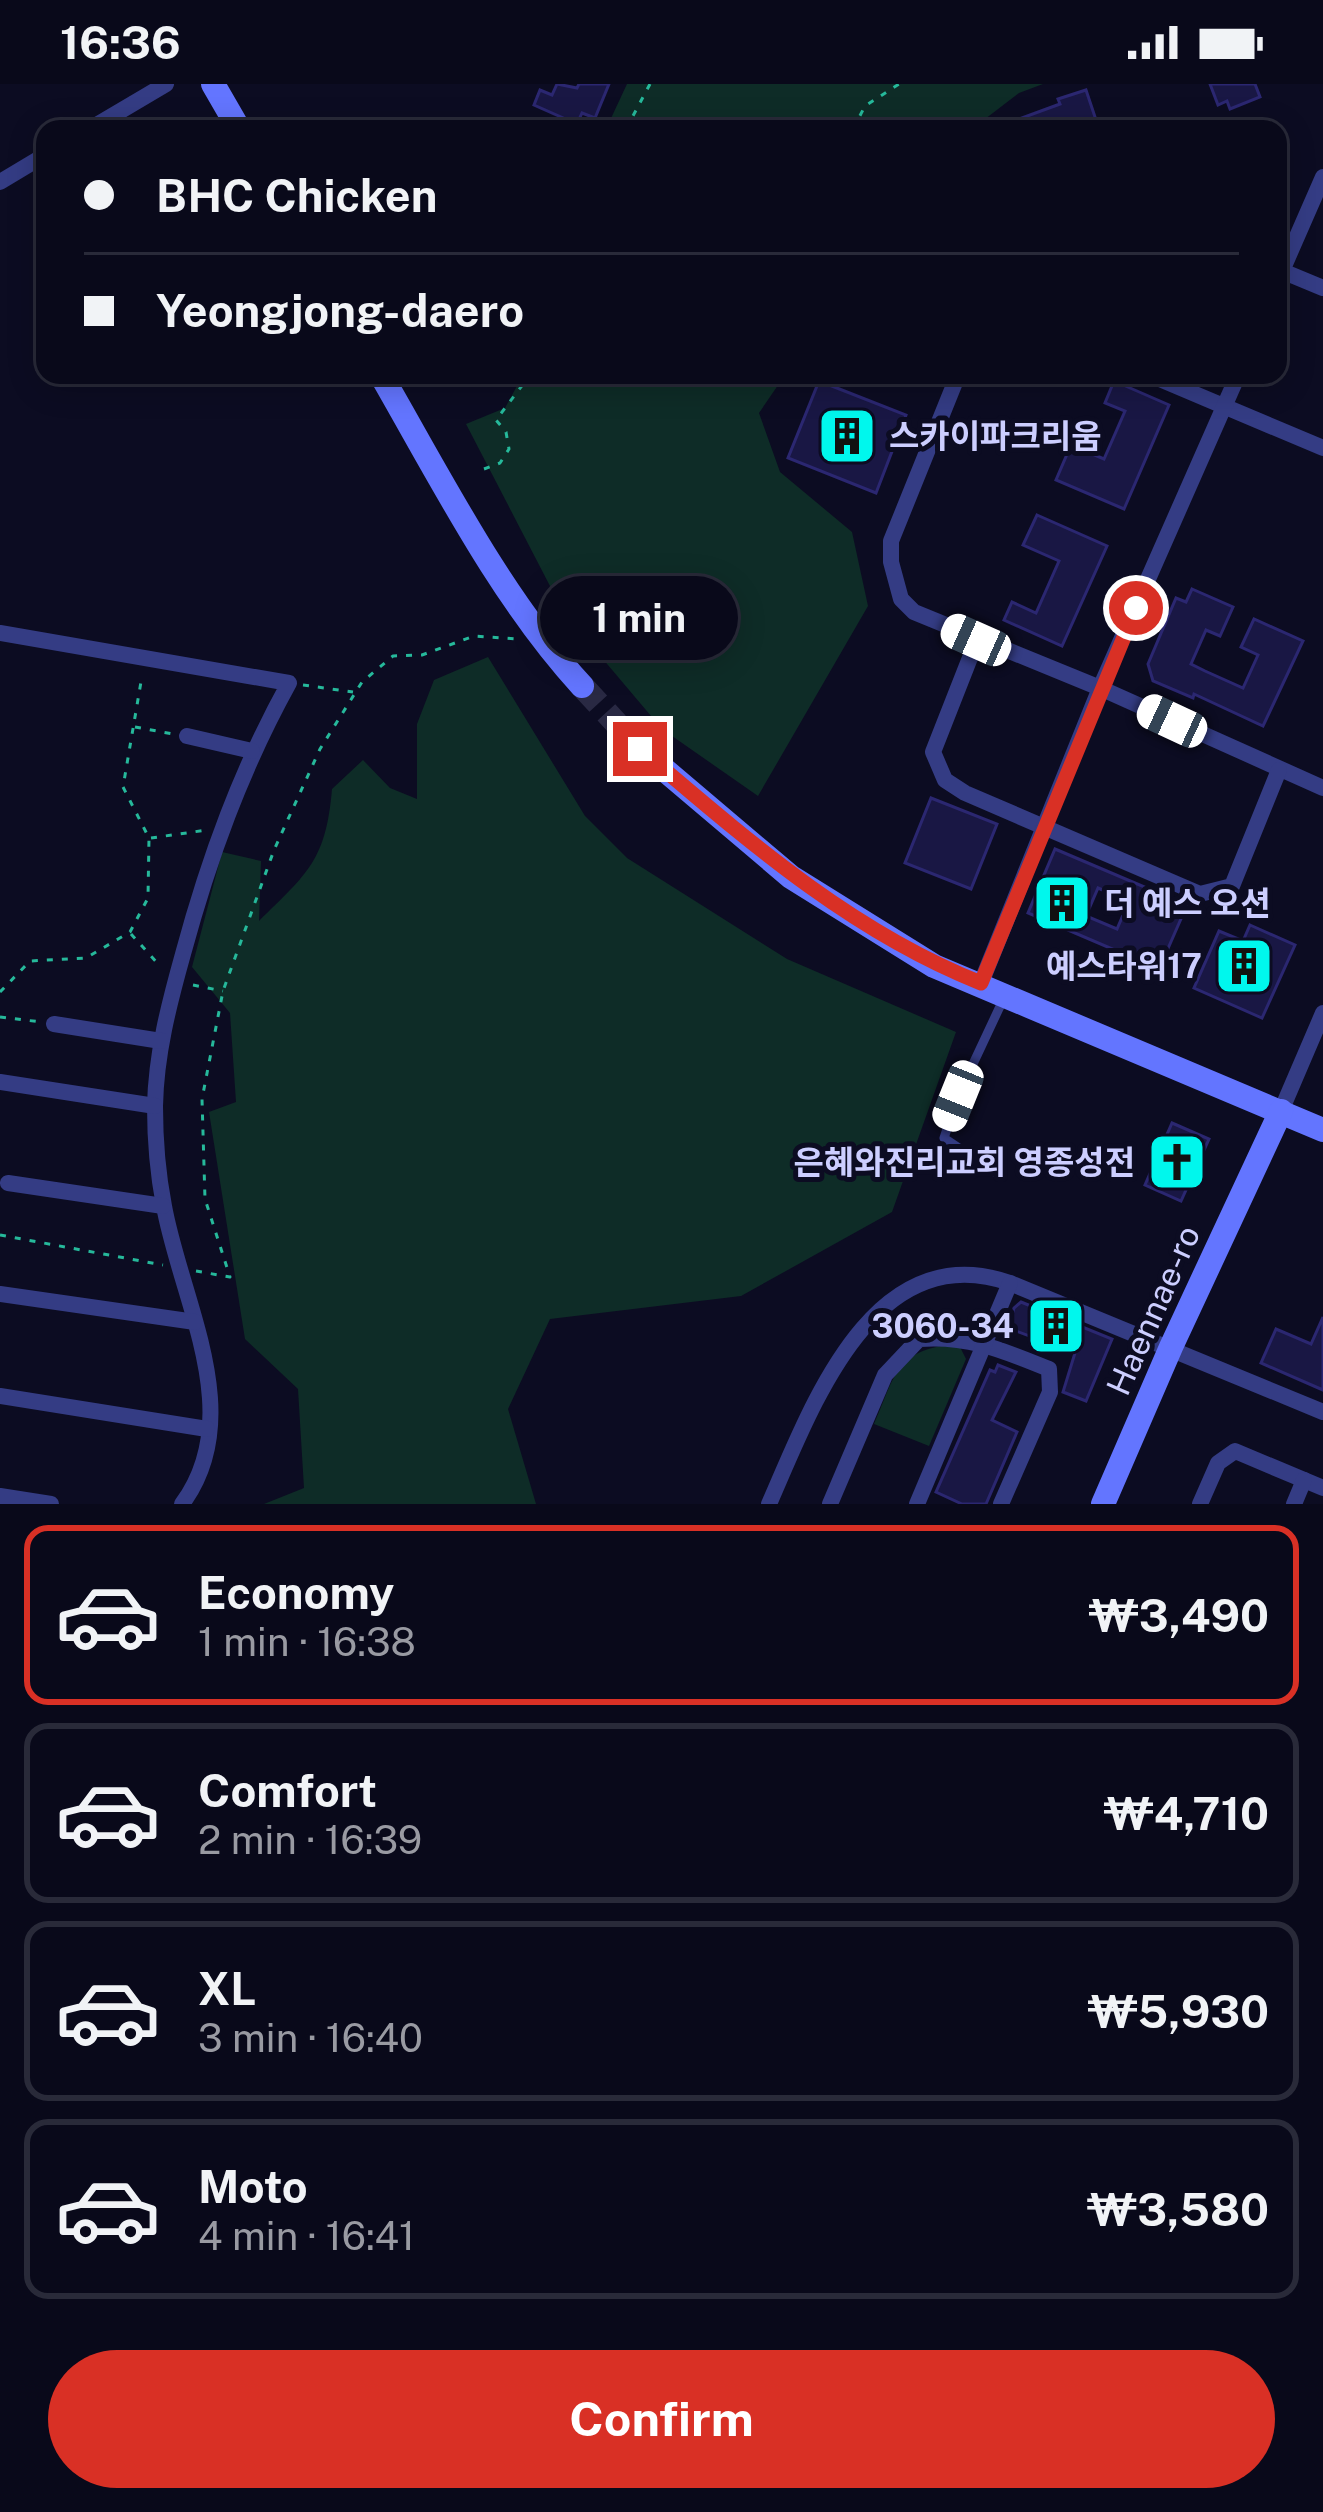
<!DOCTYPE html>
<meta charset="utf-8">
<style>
:root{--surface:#09091a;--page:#121223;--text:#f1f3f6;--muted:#999aa2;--line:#292a39;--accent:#d93025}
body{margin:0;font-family:"Public Sans","Noto Sans KR",sans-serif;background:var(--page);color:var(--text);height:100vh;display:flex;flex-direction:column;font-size:45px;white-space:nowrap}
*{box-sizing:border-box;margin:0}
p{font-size:39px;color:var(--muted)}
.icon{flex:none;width:66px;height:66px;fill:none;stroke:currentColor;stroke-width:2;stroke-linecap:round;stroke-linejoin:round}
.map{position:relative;height:1420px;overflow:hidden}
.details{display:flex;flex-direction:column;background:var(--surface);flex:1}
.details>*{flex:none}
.guide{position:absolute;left:36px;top:36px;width:1251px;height:264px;border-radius:24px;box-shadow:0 6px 30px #0003,0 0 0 3px var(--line);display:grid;align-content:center;height:264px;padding:0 48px;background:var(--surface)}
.end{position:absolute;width:54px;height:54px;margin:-27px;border:15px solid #d93025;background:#fff;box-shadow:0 0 0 6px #fff}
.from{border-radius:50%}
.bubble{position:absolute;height:84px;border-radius:42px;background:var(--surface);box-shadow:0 6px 30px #0003,0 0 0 3px var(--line);font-size:39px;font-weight:700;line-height:84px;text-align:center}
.car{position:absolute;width:36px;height:72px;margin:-36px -18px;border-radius:15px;box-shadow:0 0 9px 3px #0007;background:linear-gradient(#fff 24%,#345 0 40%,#fff 0 76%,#345 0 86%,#fff 0)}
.guide b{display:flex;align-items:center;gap:42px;height:114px;font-size:45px}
.guide b+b{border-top:3px solid var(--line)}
.guide i{width:30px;height:30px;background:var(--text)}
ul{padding:21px 0 0;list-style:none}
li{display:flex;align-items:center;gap:36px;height:180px;margin:0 24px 18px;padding:0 24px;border:6px solid var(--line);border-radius:24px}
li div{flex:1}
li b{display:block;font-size:45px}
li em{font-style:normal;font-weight:700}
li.active{border-color:var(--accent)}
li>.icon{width:108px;height:108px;stroke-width:1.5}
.cta{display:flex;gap:24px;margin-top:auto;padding:24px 48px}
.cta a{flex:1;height:138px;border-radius:72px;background:var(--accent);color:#fff;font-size:48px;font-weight:700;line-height:138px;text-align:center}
.status{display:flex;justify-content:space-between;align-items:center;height:84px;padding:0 60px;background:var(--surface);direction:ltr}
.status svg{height:33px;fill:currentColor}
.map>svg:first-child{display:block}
.green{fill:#0e2c27}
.building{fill:#191744;stroke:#2b2771;stroke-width:3;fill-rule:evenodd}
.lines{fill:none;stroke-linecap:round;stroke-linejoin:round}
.secondary-tunnel{stroke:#292943;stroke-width:24;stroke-dasharray:24 12;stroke-linecap:butt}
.path{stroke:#26b99b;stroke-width:3;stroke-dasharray:6 9;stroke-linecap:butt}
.lane{stroke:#343c84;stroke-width:9}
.street{stroke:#343c84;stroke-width:16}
.secondary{stroke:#6375ff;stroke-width:24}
.route{stroke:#d93025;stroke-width:15}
.labels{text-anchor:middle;stroke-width:10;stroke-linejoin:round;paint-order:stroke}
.poi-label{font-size:33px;font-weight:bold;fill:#ccceff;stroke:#0c0c22;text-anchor:end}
.street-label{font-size:33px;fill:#ccceff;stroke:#0c0c22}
</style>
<div class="status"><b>16:36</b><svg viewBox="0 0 49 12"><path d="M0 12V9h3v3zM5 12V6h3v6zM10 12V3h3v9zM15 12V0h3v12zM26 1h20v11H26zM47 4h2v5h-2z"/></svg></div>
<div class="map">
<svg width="1323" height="1420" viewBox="0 0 1323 1420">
<rect width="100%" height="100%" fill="#0c0c22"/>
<g class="green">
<path d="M627,0H1043L1019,9L972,45H606Z"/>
<path d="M523,291H785L759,329L780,388L852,448L868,522L758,712L662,645L564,529L466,340L505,324Z"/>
<path d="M488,573L585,732L627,774L787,875L956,948L892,1128L741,1212L550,1235L508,1325L536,1420H264L304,1404L298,1305L245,1255L209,1028L236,1018L230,929L192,883L222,768L261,777L259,837C308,789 326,776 332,705L363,676L390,704L417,715V640L434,596Z"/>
<path d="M948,1261L960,1263L966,1275L929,1362L874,1340C894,1296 894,1268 948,1261Z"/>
</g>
<g class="building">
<path d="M557,0L577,4L579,0H609L595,34L582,29L577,40L534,21L540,6L552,11Z"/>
<path d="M1210,0H1255L1260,13L1230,25L1227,17L1218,21Z"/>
<path d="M1086,6L1099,45H1070L1069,42L992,45L1060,20L1058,15Z"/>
<path d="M819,297L906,331L876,409L788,374Z"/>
<path d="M1114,297L1169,321L1124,425L1056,396L1071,361L1104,375L1125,327L1105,319Z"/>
<path d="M1037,431L1107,462L1062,562L1004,536L1012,518L1036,529L1059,477L1023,461Z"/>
<path d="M1192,505L1233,523L1220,552L1206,546L1191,580L1205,587L1243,604L1258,571L1241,563L1254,535L1303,557L1263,642L1194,610L1193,614L1153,597L1148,580L1176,514L1186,518Z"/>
<path d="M931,714L997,740L971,805L905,779Z"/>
<path d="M1055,765L1187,821L1159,885L1028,829ZM1098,804L1129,817L1117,845L1086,832Z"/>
<path d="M1250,841L1295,861L1262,934L1194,904L1219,847L1243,857Z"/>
<path d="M1172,1039L1209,1055L1181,1117L1145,1101Z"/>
<path d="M1021,1218L1112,1255L1086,1317L1063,1308L1075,1269L1008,1244L1014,1224Z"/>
<path d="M1323,1233V1306L1261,1279L1276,1245L1311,1260Z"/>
<path d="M998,1281L1016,1288L992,1336L1017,1348L986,1420H962L936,1408L990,1286L995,1288Z"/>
</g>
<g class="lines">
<path class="secondary-tunnel" d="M582,602L640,665"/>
<g class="path">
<path d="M626,45L650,0"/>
<path d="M853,45L865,22L899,0"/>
<path d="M484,385L500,379L509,365L506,348L496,336L530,291"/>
<path d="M303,601L353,608"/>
<path d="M135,643L173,650"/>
<path d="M151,754L207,746"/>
<path d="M131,850L161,883"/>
<path d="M193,901L223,907"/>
<path d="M0,908L30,877L86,874L130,848L148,814L149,754L123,703L142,592"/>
<path d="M0,933L41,938"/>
<path d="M0,1151L163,1181"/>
<path d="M196,1187L230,1193L205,1115L202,1015L223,907L274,766L320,665L362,598L393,572L422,571L474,552L519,555"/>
</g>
<path class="lane" d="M999,1091L944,1054L958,1012L1003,916"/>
<g class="street">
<path d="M90,45L166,0"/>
<path d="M0,98L45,71"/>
<path d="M1282,187L1323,204"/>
<path d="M1278,196L1323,93"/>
<path d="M958,291L891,457V478L901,515L914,528L1100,604L1323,704"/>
<path d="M1150,291L1323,364"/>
<path d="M0,549L289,599C241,686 209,774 183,870C169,920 156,970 155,1022C155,1054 158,1091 164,1122C181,1217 248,1331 182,1420"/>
<path d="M977,556L933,668L945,696L965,709L1200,810L1232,802L1279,686"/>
<path d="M187,652L252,667"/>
<path d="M981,899L1100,604L1238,291"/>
<path d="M54,940L161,957"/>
<path d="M0,998L155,1022"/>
<path d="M1281,1027L1323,929"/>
<path d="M8,1099L163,1122"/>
<path d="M0,1210L195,1238"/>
<path d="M0,1312L207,1345"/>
<path d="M0,1412L51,1420"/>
<path d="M769,1420C811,1325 872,1151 1010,1199L1323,1328"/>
<path d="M830,1420L885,1291L919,1255C969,1251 1004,1267 1049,1285L1050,1308L1001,1420"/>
<path d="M917,1420L1010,1199"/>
<path d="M1200,1420L1218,1379L1235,1367L1323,1404"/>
<path d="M1294,1420L1304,1396"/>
</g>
<g class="secondary">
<path d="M213,0L239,45"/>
<path d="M381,291C441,395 501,514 582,602"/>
<path d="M640,665L791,793L934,882L1323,1046"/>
<path d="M1103,1420L1171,1263L1281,1027"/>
</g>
</g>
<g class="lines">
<path class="route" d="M640,665C746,755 850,847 981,899L1136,524"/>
</g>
<defs>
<g id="building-square" transform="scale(3)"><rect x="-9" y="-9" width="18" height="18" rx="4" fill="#00f7ed" stroke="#0c0c22"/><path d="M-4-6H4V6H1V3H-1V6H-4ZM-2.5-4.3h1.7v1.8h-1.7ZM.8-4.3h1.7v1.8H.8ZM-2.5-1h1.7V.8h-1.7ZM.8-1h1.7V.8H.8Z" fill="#111"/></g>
<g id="church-square" transform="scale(3)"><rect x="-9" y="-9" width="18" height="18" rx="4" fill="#00f7ed" stroke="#0c0c22"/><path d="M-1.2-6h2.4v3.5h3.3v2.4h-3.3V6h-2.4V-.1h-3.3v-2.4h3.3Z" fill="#111"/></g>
</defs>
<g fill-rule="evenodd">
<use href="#building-square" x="847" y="352"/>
<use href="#building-square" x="1062" y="819"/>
<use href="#building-square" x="1244" y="882"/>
<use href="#church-square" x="1177" y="1078"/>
<use href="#building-square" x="1056" y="1242"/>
</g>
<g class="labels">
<g class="poi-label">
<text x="889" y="364" text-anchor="start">스카이파크리움</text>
<text x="1104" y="831" text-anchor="start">더 예스 오션</text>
<text x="1202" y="894">예스타워17</text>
<text x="1135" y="1090">은혜와진리교회 영종성전</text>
<text x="1014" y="1254">3060-34</text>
</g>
<g class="street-label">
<text transform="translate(1153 1226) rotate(-66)" y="12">Haennae-ro</text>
</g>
</g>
</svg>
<i class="end from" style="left:1136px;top:524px"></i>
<i class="end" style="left:640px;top:665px"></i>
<div class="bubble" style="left:540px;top:492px;width:198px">1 min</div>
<i class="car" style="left:976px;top:556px;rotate:294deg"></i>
<i class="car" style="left:1172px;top:637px;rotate:295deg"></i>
<i class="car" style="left:958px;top:1012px;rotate:202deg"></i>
<div class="guide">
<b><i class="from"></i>BHC Chicken</b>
<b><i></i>Yeongjong-daero</b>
</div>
</div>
<section class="details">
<ul>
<li class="active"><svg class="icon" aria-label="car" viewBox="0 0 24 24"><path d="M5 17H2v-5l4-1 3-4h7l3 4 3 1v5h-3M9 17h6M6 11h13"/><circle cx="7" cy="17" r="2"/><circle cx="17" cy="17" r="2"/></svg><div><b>Economy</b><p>1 min · 16:38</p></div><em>₩3,490</em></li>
<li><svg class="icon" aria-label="car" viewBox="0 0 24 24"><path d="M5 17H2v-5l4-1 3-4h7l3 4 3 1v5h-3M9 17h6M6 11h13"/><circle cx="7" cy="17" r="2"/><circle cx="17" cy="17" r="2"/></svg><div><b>Comfort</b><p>2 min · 16:39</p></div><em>₩4,710</em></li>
<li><svg class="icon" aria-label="car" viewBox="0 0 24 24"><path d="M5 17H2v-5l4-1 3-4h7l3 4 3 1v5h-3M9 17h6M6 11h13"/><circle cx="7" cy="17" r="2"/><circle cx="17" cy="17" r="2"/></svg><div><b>XL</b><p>3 min · 16:40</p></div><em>₩5,930</em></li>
<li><svg class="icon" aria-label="car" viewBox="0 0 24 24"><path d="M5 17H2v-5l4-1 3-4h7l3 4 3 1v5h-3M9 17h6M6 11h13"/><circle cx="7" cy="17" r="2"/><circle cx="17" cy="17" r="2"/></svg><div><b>Moto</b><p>4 min · 16:41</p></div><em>₩3,580</em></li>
</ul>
<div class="cta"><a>Confirm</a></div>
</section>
